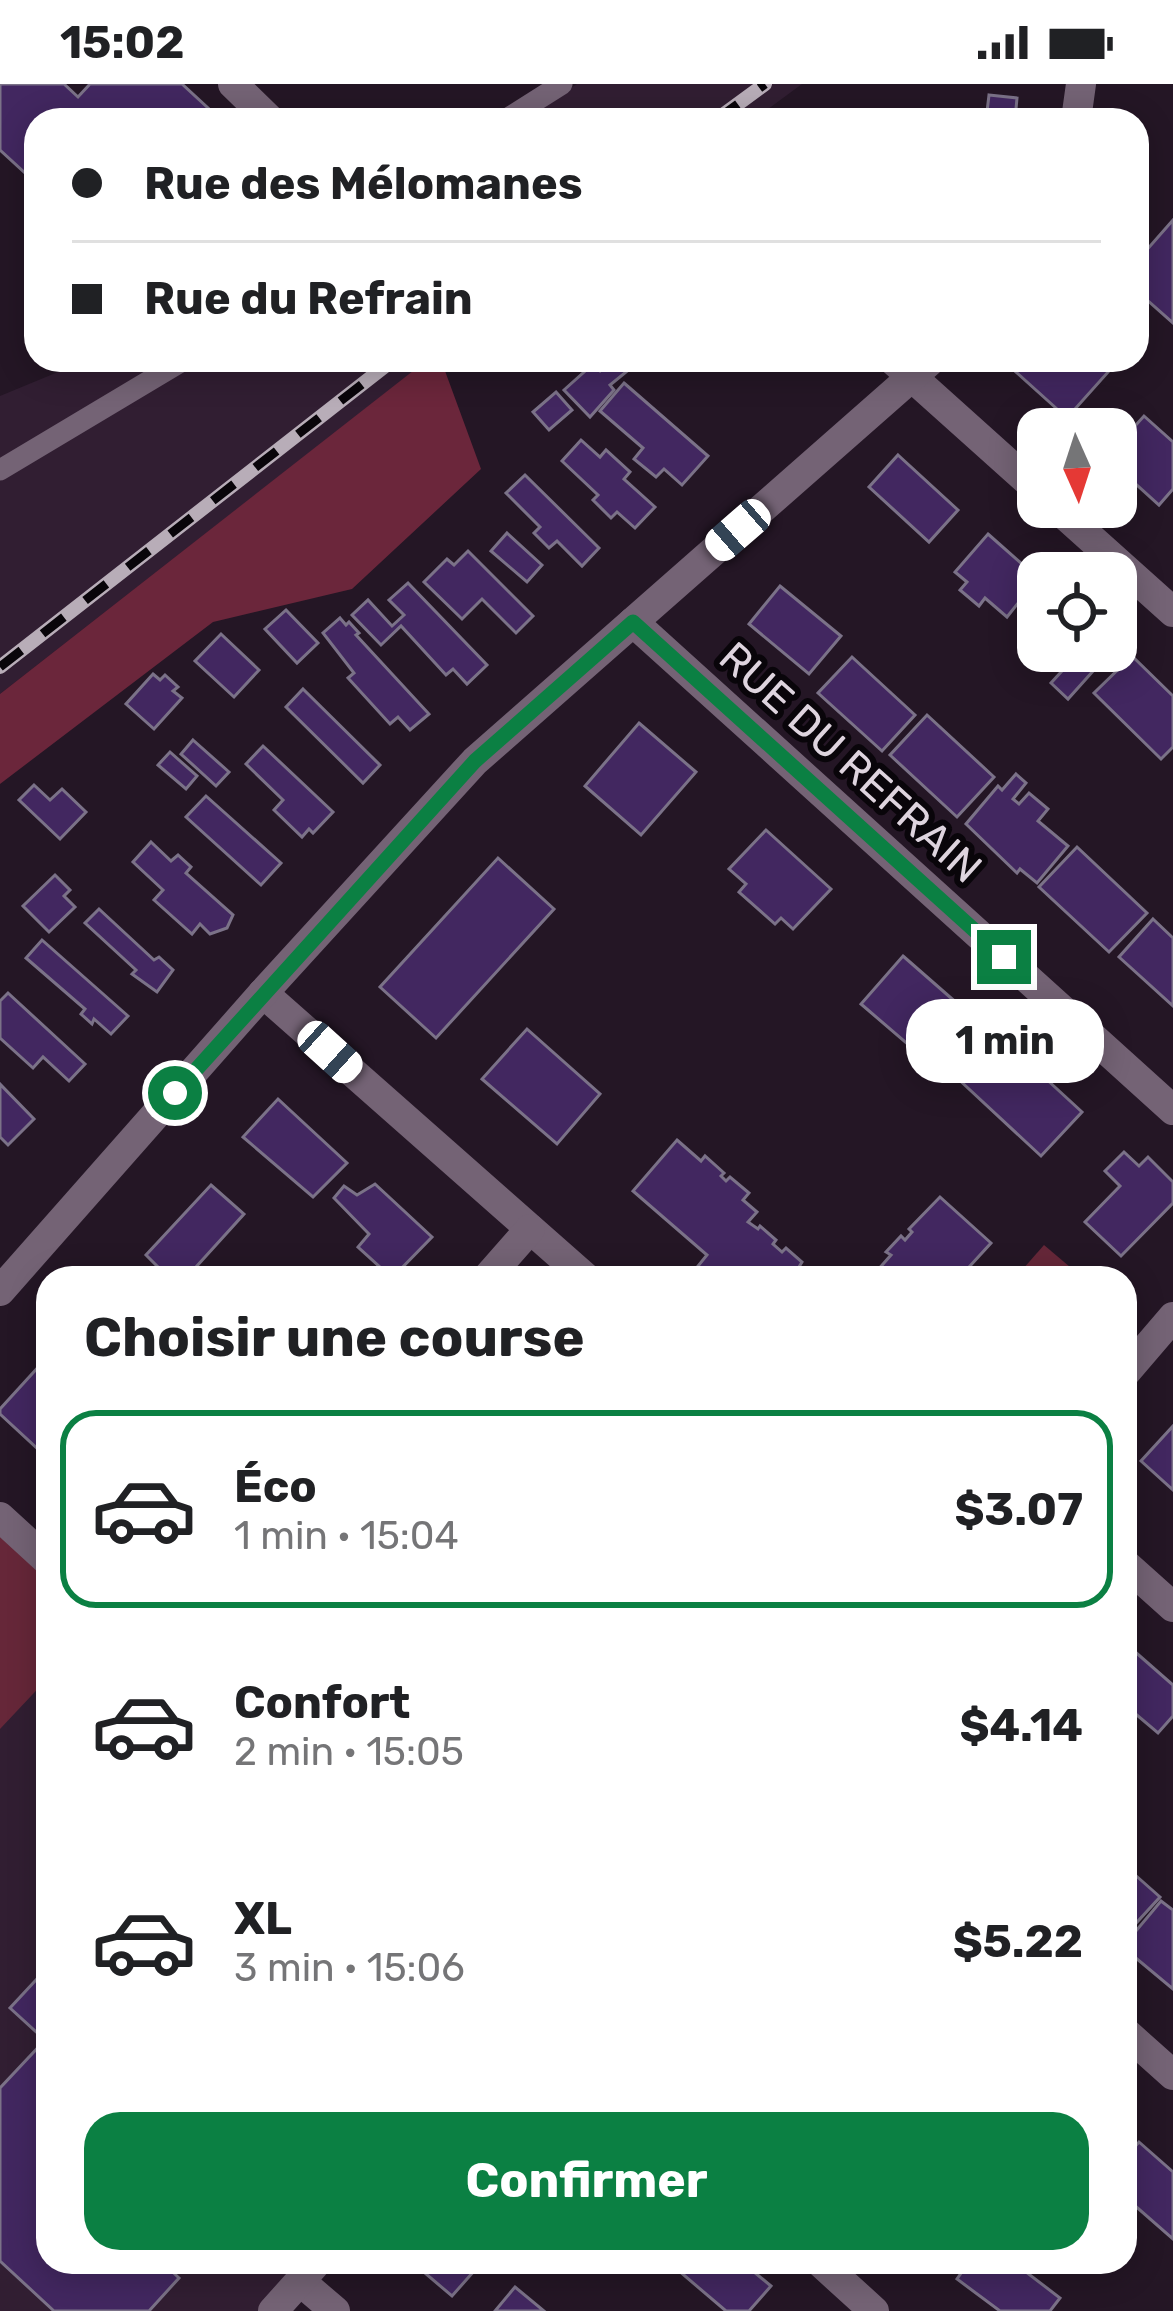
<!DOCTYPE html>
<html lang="fr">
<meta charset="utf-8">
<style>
:root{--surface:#fff;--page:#f6f6f6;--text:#202124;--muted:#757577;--line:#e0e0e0;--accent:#0b8043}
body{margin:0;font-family:Rubik,sans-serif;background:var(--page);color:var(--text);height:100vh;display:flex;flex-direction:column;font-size:45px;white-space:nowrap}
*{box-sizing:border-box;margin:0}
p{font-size:39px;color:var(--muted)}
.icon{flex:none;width:66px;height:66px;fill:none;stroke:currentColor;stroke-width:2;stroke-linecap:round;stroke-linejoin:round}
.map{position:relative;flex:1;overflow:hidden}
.side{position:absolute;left:36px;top:1182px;width:1101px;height:1008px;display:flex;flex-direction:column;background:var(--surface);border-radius:36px;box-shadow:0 6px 30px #0003}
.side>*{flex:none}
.hud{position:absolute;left:24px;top:24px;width:1125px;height:264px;border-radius:36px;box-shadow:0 6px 30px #0003;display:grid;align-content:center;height:264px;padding:0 48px;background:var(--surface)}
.needle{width:78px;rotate:177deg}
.tools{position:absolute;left:1017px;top:324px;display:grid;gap:24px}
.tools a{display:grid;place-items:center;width:120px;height:120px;border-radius:24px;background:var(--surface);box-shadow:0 6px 30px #0003;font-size:60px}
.end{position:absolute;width:54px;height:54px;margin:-27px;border:15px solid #0b8043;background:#fff;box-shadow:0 0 0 6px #fff}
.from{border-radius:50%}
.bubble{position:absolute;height:84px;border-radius:36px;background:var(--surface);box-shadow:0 6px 30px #0003;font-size:39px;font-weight:700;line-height:84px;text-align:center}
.car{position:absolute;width:36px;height:72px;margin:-36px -18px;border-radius:15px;box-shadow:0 0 9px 3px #0007;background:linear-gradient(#fff 24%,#345 0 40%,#fff 0 76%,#345 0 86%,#fff 0)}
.hud b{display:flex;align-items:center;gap:42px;height:114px;font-size:45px}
.hud b+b{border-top:3px solid var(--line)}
.hud i{width:30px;height:30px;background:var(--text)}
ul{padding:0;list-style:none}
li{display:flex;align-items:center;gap:36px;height:198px;margin:0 24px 18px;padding:0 24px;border:6px solid transparent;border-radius:36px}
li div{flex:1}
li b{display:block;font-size:45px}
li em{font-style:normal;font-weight:700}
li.on{border-color:var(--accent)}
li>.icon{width:108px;height:108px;stroke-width:1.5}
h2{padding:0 48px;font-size:54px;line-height:144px}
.action{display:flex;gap:24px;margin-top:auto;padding:24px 48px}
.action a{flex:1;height:138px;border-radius:36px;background:var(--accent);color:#fff;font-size:48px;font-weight:700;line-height:138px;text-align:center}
.status{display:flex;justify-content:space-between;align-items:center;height:84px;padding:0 60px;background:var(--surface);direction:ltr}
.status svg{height:33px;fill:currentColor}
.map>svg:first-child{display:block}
.built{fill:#311e32}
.green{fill:#662739}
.forest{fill:#6b263b}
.building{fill:#422760;stroke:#7b7288;stroke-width:3}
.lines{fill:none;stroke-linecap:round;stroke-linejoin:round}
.service{stroke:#746375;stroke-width:21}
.minor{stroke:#746375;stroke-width:30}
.rail-casing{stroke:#b8adb8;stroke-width:14}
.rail{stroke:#09050a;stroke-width:9;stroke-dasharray:27;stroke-linecap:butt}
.route{stroke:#0b8043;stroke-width:15}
.labels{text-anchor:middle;stroke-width:12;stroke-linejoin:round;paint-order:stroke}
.street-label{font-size:42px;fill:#ded4de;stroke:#09050a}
</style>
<div class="status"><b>15:02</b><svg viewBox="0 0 49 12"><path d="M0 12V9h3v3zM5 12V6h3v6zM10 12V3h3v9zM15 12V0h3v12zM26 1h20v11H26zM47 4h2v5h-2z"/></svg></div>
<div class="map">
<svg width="1173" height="2227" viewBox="0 0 1173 2227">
<rect width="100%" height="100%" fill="#241625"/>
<g class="built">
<path d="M577,0H802L753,36H522Z"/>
<path d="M87,276H428L0,610V312Z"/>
<path d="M0,1449L48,1492V2178H317L273,2227H0Z"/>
</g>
<g class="green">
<path d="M1044,1161L1083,1194H1015Z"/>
<path d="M0,1449L48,1492V1594L0,1645Z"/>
</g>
<path class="forest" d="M427,276H441L481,385L352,505L213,538L0,700V610Z"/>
<g class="building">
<path d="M0,0H64L78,13L90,0H182L221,36H36V99L0,66Z"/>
<path d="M989,11L1017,14L1015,36H986Z"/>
<path d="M1173,136V239L1137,207V177Z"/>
<path d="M610,276H622L631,284L610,301L614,306L590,333L564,306L592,281L600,287Z"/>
<path d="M1026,276H1096L1109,287L1067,334L1016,288Z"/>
<path d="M624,299L708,372L682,401L664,385L656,393L634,375L643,364L600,327Z"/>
<path d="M556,308L572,326L549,346L533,328Z"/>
<path d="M1144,332L1173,358V405L1159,421L1116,382V363Z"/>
<path d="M581,356L600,373L606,366L630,388L624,395L655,423L635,444L617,428L611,434L593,416L598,411L562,377Z"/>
<path d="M898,371L958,426L929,458L869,403Z"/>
<path d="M525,391L599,464L582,482L557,457L549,464L534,449L540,443L506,409Z"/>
<path d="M507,449L542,481L527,498L491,467Z"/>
<path d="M988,450L1038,494L1007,533L985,514L979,522L960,506L967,498L955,488Z"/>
<path d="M468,467L533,532L516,549L482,515L462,535L424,498L447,475L454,481Z"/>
<path d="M408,499L487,581L467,600L453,585L446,591L401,542L381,561L352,531L368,516L392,542L404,531L389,516Z"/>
<path d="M780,502L841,552L809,590L749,540Z"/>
<path d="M286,526L318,559L297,579L265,545Z"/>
<path d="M340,534L346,541L349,538L359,549L356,551L429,630L410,646L398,633L390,640L348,594L354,589L323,549Z"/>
<path d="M1038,539V567H1111L1068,615L1051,599L1061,588L1024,555Z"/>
<path d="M221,550L259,586L234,613L195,577Z"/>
<path d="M1132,572L1173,612V663L1161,675L1094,609Z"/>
<path d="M852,573L915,631L882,667L818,609Z"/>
<path d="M153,590L160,596L165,591L178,603L173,607L182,614L154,645L126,620Z"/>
<path d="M303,605L380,681L363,699L286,623Z"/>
<path d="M927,631L994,693L957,733L890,671Z"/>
<path d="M639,639L696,688L641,751L585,702Z"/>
<path d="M193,656L229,688L216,702L181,670Z"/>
<path d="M263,662L333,728L313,749L309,745L302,753L274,726L283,716L246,680Z"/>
<path d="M170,668L197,692L186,705L158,681Z"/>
<path d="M1016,690L1026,699L1013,715L1019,720L1029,709L1048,725L1038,737L1068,762L1037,799L1020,785L1017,789L966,740L998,702L1002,706Z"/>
<path d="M34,701L50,716L62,705L86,728L60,755L19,716Z"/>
<path d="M206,712L281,779L261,801L186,733Z"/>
<path d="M766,746L831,805L793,845L781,834L775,840L739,808L746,800L729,785Z"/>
<path d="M151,758L171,777L178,771L191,783L186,789L233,831L227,844L210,850L200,840L192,850L154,816L163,806L133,778Z"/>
<path d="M1077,763L1147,829L1109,868L1039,803Z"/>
<path d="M498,774L554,825L436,954L380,903Z"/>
<path d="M55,791L70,806L64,812L75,823L49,848L23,822Z"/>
<path d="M99,825L154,876L159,873L173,886L157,908L132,890L136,886L85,839Z"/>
<path d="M1153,835L1173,854V922L1119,873Z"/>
<path d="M42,856L128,932L111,950L94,935L92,940L81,930L85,925L26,874Z"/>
<path d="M903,872L967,928L925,975L861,920Z"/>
<path d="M8,909L85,980L69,997L43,973L33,984L0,954V917Z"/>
<path d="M527,945L600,1010L557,1060L482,995Z"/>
<path d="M995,948L1082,1028L1041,1072L955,992Z"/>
<path d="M0,1000L34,1035L8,1061L0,1053Z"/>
<path d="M278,1015L347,1079L313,1113L243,1053Z"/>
<path d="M677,1056L701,1077L705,1072L724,1089L721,1092L726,1097L730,1093L749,1109L743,1116L757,1128L748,1138L758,1145L760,1142L776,1156L773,1160L782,1168L786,1164L802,1178L799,1183L812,1194H712L698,1182L707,1171L633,1107Z"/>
<path d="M1124,1068L1139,1082L1148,1073L1173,1098V1119L1121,1172L1085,1138L1120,1102L1105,1087Z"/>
<path d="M375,1100L432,1153L392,1194L358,1163L369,1150L334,1114L344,1102L357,1111Z"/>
<path d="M211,1101L244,1130L186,1194H169L146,1171Z"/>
<path d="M940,1113L991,1159L959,1194H882L876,1188L891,1171L886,1168L901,1152L905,1156L912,1148L909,1145Z"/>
<path d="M42,1279L48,1285V1356L39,1366L0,1330V1325Z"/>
<path d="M1173,1342V1406L1141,1377Z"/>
<path d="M1125,1559L1173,1601V1632L1158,1649L1125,1621Z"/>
<path d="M1125,1782L1160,1813L1127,1849L1125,1847Z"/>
<path d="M1161,1817L1173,1826V1905L1125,1865V1860Z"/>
<path d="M48,1883V2178H162L179,2194L149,2227H54L0,2177V2004L45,1956L10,1924Z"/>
<path d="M1139,2058L1173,2088V2155L1125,2113V2074Z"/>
<path d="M412,2178H482L452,2212Z"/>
<path d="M674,2178H742L771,2202L749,2227H726L672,2181Z"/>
<path d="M969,2178H1013L1060,2214L1050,2227H1000L957,2195Z"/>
<path d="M515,2203L544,2227H495Z"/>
</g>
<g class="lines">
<g class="service">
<path d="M505,36L562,0"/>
<path d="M0,386L184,276"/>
</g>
<g class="minor">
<path d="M233,0L270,36"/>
<path d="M1076,36L1081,0"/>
<path d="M893,276L1038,406"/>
<path d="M1056,423L1173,528"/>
<path d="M633,538L1173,1026"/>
<path d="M263,909L586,1194"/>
<path d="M487,1194L530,1145"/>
<path d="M0,1207L263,909L475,677L931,276"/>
<path d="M1125,1289L1173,1233"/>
<path d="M0,1433L48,1477"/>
<path d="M1125,1480L1173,1523"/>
<path d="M1125,1948L1173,1991"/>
<path d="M820,2178L874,2227"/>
<path d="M300,2197L335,2227"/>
<path d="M273,2227L317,2178"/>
</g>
<g class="rail-casing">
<g id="rail">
<path d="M716,36L765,0"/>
<path d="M0,583L393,276"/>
</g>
</g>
<use href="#rail" class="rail"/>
</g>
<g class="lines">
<path class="route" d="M175,1009L475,677L633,538L1004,873"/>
</g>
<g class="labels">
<g class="street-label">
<text transform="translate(851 678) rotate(42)" y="15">RUE DU REFRAIN</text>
</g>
</g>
</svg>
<div class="tools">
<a><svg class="needle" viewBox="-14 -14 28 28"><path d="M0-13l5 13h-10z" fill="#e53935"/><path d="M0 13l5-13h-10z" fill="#757577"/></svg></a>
<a><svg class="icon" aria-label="locate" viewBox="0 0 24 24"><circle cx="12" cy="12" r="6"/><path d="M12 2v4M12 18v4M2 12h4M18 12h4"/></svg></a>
</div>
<i class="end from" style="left:175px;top:1009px"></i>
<i class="end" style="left:1004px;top:873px"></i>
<div class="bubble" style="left:906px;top:915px;width:198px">1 min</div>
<i class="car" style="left:738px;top:446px;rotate:229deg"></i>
<i class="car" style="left:330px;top:968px;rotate:132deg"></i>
<div class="hud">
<b><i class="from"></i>Rue des Mélomanes</b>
<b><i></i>Rue du Refrain</b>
</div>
<section class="side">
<h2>Choisir une course</h2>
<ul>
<li class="on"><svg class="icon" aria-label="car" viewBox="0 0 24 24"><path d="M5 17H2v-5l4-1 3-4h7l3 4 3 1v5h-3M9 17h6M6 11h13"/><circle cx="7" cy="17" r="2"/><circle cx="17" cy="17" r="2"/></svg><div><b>Éco</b><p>1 min · 15:04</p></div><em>$3.07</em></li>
<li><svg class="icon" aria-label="car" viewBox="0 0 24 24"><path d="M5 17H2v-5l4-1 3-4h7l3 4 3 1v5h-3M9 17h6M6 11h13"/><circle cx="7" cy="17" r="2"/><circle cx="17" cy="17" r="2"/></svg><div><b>Confort</b><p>2 min · 15:05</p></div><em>$4.14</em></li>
<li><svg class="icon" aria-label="car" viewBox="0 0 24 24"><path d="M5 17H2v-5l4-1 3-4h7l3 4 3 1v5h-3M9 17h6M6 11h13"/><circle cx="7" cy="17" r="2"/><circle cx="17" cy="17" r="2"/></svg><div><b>XL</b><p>3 min · 15:06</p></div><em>$5.22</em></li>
</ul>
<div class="action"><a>Confirmer</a></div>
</section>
</div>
